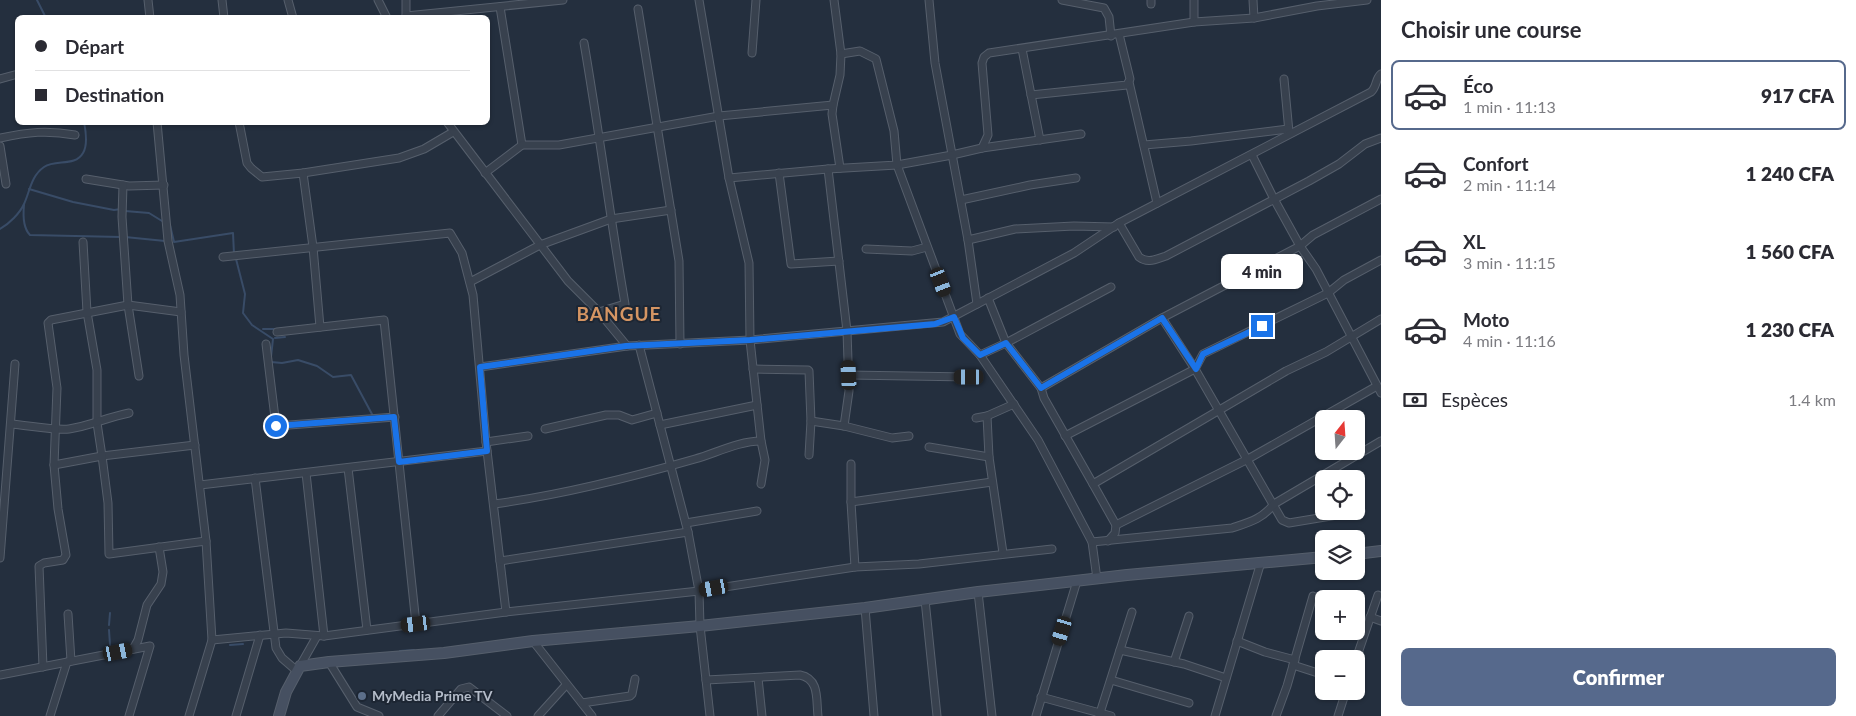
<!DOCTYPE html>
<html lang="fr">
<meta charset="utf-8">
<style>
:root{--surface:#fff;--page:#f7f7f7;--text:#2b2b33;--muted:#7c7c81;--line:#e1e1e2;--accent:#56698c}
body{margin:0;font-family:Lato,sans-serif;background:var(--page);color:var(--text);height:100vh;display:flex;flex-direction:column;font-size:19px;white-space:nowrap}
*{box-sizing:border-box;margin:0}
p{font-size:16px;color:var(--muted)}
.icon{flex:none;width:28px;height:28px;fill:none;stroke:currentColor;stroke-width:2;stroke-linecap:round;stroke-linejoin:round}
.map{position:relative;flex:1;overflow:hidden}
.sheet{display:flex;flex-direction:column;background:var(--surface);width:475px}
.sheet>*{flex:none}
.guide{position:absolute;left:15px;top:15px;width:475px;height:110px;border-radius:8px;box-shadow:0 1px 4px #0004;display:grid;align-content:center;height:110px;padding:0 20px;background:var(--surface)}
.needle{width:32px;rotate:17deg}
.fabs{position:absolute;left:1315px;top:410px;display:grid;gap:10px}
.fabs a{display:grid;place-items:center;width:50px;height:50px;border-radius:8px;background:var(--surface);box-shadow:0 1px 4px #0004;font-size:25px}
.end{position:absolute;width:22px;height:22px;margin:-11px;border:6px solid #1a73e8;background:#fff;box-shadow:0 0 0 2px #fff}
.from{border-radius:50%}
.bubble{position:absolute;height:35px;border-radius:8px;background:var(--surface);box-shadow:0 1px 4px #0004;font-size:16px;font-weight:800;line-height:35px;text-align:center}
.car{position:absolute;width:15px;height:30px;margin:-15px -8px;border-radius:6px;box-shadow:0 0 4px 1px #0007;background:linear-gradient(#222 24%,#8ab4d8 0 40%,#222 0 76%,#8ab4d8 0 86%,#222 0)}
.guide b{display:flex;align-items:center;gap:18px;height:48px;font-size:19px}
.guide b+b{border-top:1px solid var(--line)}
.guide i{width:12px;height:12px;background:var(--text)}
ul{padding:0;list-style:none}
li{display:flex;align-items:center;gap:15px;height:70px;margin:0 10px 8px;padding:0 10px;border:2px solid transparent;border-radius:8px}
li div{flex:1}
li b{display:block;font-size:19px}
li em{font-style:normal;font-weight:800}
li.on{border-color:var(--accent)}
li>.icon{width:45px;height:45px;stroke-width:1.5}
h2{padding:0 20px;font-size:22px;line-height:60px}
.pay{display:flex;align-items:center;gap:12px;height:55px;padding:0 20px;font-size:19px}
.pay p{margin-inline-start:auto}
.action{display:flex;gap:10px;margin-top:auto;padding:10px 20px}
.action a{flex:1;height:58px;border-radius:8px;background:var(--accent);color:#fff;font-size:20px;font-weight:800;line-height:58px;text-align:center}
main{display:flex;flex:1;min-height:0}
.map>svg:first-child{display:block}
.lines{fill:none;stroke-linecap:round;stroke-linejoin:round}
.stream{stroke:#394c67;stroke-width:2}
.minor-casing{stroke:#565f6c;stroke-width:9}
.secondary-casing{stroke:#565f6c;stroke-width:12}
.minor{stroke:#38414e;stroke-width:7}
.secondary{stroke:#465061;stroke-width:10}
.route{stroke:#1a73e8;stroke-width:6}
.service-dot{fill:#5c6f8a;stroke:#1d2633;stroke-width:2}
.labels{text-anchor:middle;stroke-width:4;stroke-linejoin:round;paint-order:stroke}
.poi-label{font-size:14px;font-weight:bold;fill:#b4bcc9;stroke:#1d2633;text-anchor:start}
.district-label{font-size:19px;font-weight:bold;letter-spacing:1px;fill:#d59563;stroke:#1d2633}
</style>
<main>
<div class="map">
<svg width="1381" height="716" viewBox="0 0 1381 716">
<rect width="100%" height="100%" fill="#242f3e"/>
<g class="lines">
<g class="stream">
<path d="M37,0L46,18"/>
<path d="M29,189L73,202L114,210L121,209"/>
<path d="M24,205C23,215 23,228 30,235L121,237"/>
<path d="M125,211L149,213L162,221"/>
<path d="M170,225L174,242L233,233L234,254"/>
<path d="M0,229C9,224 20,213 24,204C30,191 31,176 44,167C56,159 75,167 83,153C88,145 86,132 84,122"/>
<path d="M125,237L165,241"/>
<path d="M236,259L245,294L243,313L252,325L273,339L271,357"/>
<path d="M263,329H276"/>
<path d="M275,338L285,337"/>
<path d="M271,362L282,363L298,360L317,366L333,377L351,375L373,416"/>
<path d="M109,625L110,613"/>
<path d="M109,630L110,645"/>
<path d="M230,645L243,644"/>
<path d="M400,651L414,650"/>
</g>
<g class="minor-casing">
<g id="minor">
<path d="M148,0L150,18"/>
<path d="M222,0L224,18"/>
<path d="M288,0L293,18"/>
<path d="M378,0L387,18"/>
<path d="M406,0V18"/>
<path d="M834,0L841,54L840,75L833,105L832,114L840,168"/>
<path d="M929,0L935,63L968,240L977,304"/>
<path d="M1062,0L1104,8L1109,17L1111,36"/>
<path d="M1151,0V4"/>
<path d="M1194,0V22"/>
<path d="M1253,0L1254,18"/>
<path d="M500,7L522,145"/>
<path d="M638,9L679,261L680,344"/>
<path d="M406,16L563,0"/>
<path d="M584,43C599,130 610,217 625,304L599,312"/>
<path d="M1022,49L1040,140"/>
<path d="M752,53L756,0"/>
<path d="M0,79L18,74"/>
<path d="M1284,79L1289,132"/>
<path d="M1129,82L1157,203"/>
<path d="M1031,95L1127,85L1130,79L1119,34"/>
<path d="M157,122L168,241L180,295L184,355L206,541L212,640L189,716"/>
<path d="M239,122L247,163L251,168L262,177L303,173L399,158L424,149L453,132"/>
<path d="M447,122L568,281L599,312L627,346"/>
<path d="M1081,134L982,148L952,155L897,165L960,334L980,355L1006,343L1111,287"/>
<path d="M0,138C28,132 47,130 75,135"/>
<path d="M1144,145L1191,141L1288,129"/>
<path d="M0,146L6,184"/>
<path d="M982,148L988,135L982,63L984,57L989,53L1194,22L1254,18L1317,6L1367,0"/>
<path d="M1252,155L1274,199L1300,246L1316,269L1381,393"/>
<path d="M828,169L847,331L849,391L844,426"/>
<path d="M303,173L313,247L320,327"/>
<path d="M485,173L522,145H559L719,116L833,105"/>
<path d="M779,173L791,264L839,261"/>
<path d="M729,178L828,169L897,165L894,131L876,59L860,51L841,54"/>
<path d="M86,179L129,186L164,185"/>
<path d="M123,185L122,217L128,305L139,376"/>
<path d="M961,200L1030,185L1076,178"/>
<path d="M1119,223L1139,257C1148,264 1156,259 1166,256L1309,181L1339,164L1365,144L1381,138"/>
<path d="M968,240L1015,229L1074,226L1114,227"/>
<path d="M83,242L87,312L97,370V423L102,456L195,445"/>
<path d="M866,249L912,251L927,247"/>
<path d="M223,257L450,233L462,253L473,295L486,442L506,612"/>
<path d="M470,282L540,245L611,219L671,210"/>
<path d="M988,298L1006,343L1041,388L1044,398L1093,484"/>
<path d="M1162,318L1195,369L1282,520L1289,523L1361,511"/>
<path d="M277,332L384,320L416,624"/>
<path d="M266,344L276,426L395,417"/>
<path d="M639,345L688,532L699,591L700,626L710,716"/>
<path d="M980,355L1038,440L1092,542L1097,579"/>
<path d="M480,367L627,346L750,340L943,322L1074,253L1119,223L1371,92C1377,87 1375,79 1381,74"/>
<path d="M753,369L808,370L809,371L811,421L809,455"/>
<path d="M849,375L969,377"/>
<path d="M1041,388L1162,318L1300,246L1313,235L1381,199"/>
<path d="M987,416L989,457L1003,553"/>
<path d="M976,418L987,416L1014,404"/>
<path d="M811,421L844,426L892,438L909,436"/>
<path d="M11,424C26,425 56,431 69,429C90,426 108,417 129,413"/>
<path d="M660,425L757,405"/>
<path d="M545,429L606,415H619L632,420L657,413"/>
<path d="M1065,436L1195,369L1203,354L1328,293L1344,280L1381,260"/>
<path d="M486,442L528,436"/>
<path d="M929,447L989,457"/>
<path d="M851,464V502L855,567"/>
<path d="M54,465L102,456L108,503L109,554L206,541"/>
<path d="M348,468L367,630"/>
<path d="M306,473L324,636"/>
<path d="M255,478L276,648L282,658L297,671"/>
<path d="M761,484L765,460L761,441"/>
<path d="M200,485L487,451"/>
<path d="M851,502L992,482"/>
<path d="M494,504C562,495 629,478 695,459C716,453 739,441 761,441L750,340L749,263L729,178L699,0"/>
<path d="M686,523L757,511"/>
<path d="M1116,525L1248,459L1377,386"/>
<path d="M1108,541L1115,533L1116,525L1093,484L1286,371L1326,352L1381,319"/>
<path d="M1092,542L1232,528C1250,522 1262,519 1274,504L1381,441"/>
<path d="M0,558L15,364"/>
<path d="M500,561L688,532"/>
<path d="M978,592L992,716"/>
<path d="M925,600L937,716"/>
<path d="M865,608L874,716"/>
<path d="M68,614L71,661"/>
<path d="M1370,617L1381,621"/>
<path d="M212,640L286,633L324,636L506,612L699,591L855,567L919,564L1052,549"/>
<path d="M533,641L592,716"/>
<path d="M1237,641L1265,652L1295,660"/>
<path d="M133,649L138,640L147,605L161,584L163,572L159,547"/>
<path d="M1120,650L1184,664L1226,678"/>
<path d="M1356,659L1378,595"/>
<path d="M329,662L357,707L379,716"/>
<path d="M1174,662L1189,616"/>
<path d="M1293,665L1324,675"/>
<path d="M300,666L317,636"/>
<path d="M43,667L39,566L44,563L63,560L66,555L58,509L54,465L57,388L48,323L51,320L128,305L181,312"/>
<path d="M0,675L150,646L129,716"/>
<path d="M758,678L762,716"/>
<path d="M706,680L800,675C820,679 816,700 818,716"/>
<path d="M1111,680L1189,703"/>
<path d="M1041,697L1111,716"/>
<path d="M582,703L630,696L632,694L635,679"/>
<path d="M50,716L67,662"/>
<path d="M236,716L260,635"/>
<path d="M438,716L461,689L469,687L507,716"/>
<path d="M538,716L566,685"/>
<path d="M1036,716L1077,581"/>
<path d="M1099,716L1132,612"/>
<path d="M1215,716L1261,562"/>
<path d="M1276,716L1287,686L1313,596"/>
<path d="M1338,716L1346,691"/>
</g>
</g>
<g class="secondary-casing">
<g id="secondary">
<path d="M1356,554L1381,551"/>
<path d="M279,716L286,692L300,666L329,662L444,653L533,641L700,626L865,608L978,592L1127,575L1324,557"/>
</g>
</g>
<use href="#minor" class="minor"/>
<use href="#secondary" class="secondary"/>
</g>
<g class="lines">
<path class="route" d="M276,426L394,417L399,462L487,451L480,367L626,346L750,340L935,324L954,317L963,338L980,355L1006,343L1041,388L1162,318L1196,369L1203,354L1262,326"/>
</g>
<circle class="service-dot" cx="362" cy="696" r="5"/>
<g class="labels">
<g class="poi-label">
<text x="372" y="701">MyMedia Prime TV</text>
</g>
<g class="district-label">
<text x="619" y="321">BANGUE</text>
</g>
</g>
</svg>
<div class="fabs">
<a><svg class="needle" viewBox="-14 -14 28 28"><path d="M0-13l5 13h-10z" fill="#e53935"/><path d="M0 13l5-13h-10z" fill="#7c7c81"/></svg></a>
<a><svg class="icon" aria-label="locate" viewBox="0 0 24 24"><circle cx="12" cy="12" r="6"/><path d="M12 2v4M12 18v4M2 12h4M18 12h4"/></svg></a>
<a><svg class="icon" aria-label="layers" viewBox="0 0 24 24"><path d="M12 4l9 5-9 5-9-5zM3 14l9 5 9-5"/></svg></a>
<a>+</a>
<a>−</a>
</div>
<i class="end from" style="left:276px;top:426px"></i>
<i class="end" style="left:1262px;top:326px"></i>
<div class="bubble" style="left:1221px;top:254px;width:82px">4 min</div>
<i class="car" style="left:941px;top:282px;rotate:159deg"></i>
<i class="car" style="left:849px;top:375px;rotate:357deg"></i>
<i class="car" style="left:969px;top:377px;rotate:270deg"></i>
<i class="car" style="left:714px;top:588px;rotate:260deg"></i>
<i class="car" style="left:416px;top:624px;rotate:263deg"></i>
<i class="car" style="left:1062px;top:631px;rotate:197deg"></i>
<i class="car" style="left:118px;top:652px;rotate:79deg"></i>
<div class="guide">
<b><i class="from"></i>Départ</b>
<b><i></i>Destination</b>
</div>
</div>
<section class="sheet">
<h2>Choisir une course</h2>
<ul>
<li class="on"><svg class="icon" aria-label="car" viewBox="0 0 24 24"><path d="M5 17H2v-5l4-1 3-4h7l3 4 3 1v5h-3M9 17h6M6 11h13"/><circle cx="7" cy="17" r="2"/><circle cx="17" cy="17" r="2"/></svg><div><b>Éco</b><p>1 min · 11:13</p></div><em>917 CFA</em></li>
<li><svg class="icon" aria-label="car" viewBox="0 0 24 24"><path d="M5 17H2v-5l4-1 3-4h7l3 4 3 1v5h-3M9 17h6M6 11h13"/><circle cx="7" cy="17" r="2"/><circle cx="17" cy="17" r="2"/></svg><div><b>Confort</b><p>2 min · 11:14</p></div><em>1 240 CFA</em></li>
<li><svg class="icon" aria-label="car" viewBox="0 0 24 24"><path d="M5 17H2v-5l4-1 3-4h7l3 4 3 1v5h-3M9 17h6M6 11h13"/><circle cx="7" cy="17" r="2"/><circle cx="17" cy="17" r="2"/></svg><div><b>XL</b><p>3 min · 11:15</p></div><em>1 560 CFA</em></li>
<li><svg class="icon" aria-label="car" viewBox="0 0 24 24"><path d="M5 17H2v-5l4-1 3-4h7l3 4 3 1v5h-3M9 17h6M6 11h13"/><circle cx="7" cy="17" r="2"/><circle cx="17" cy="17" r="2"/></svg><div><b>Moto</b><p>4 min · 11:16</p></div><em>1 230 CFA</em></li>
</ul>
<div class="pay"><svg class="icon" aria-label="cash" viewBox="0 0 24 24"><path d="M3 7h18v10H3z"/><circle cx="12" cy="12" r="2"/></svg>Espèces<p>1.4 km</p></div>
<div class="action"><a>Confirmer</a></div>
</section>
</main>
